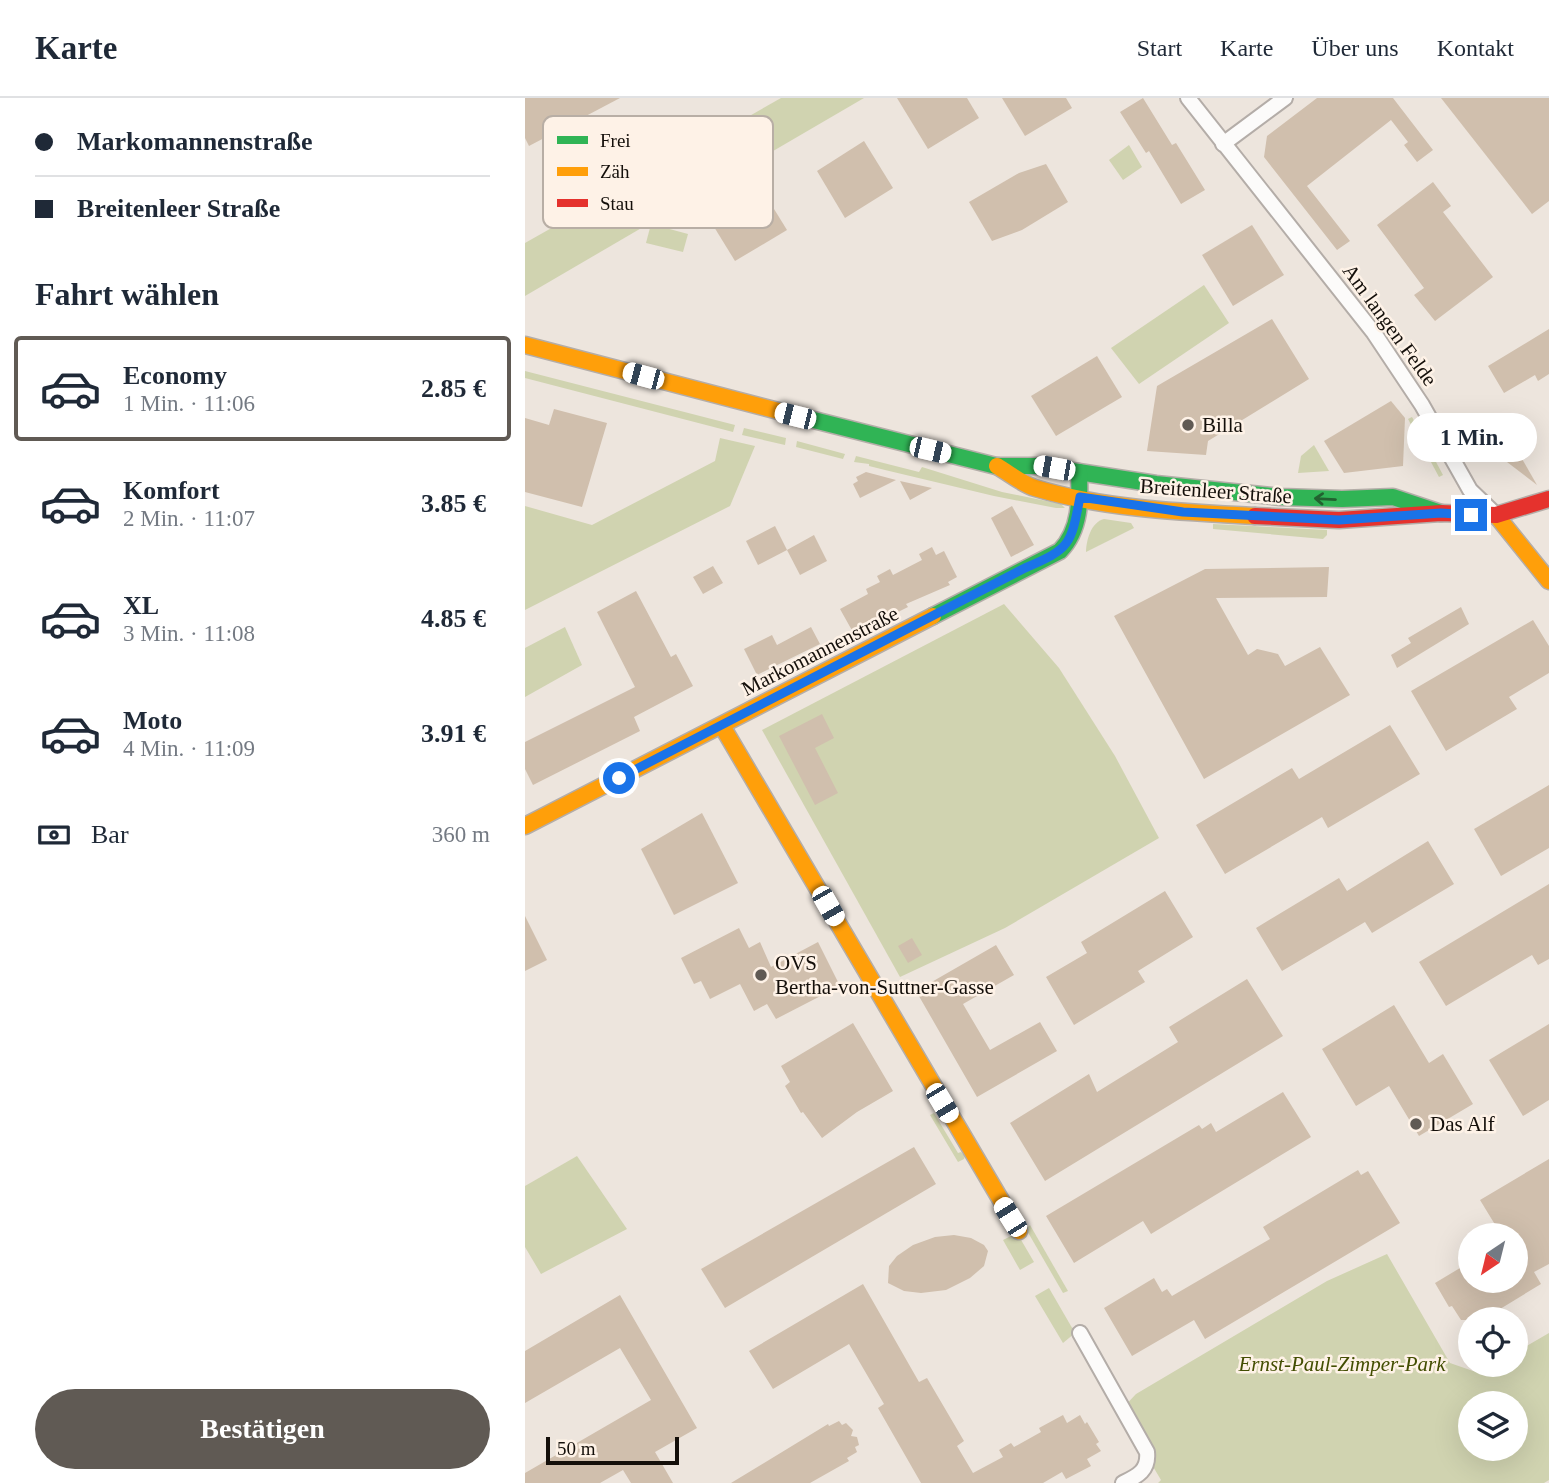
<!DOCTYPE html>
<html lang="de">
<meta charset="utf-8">
<style>
:root{--surface:#fff;--page:#f2f2f3;--text:#1f2937;--muted:#747a83;--line:#e0e1e3;--accent:#605a54}
body{margin:0;font-family:"Times New Roman",serif;background:var(--page);color:var(--text);height:100vh;display:flex;flex-direction:column;font-size:26px;white-space:nowrap}
*{box-sizing:border-box;margin:0}
p{font-size:23px;color:var(--muted)}
.icon{flex:none;width:38px;height:38px;fill:none;stroke:currentColor;stroke-width:2;stroke-linecap:round;stroke-linejoin:round}
.map{position:relative;flex:1;overflow:hidden}
.drawer{display:flex;flex-direction:column;background:var(--surface);width:525px}
.drawer>*{flex:none}
.hud{display:grid;align-content:center;height:154px;padding:0 35px;background:var(--surface)}
.needle{width:46px;rotate:215deg}
.controls{position:absolute;left:933px;top:1125px;display:grid;gap:14px}
.controls a{display:grid;place-items:center;width:70px;height:70px;border-radius:50%;background:var(--surface);box-shadow:0 7px 28px #0002;font-size:35px}
.scale{position:absolute;left:21px;bottom:18px;width:133px;box-sizing:border-box;padding-left:7px;border:4px solid #140f0a;border-top:0;font-size:19px;line-height:24px;white-space:nowrap;color:#140f0a;-webkit-text-stroke:5px #fef2e7;paint-order:stroke}
.end{position:absolute;width:32px;height:32px;margin:-16px;border:9px solid #1a73e8;background:#fff;box-shadow:0 0 0 4px #fff}
.from{border-radius:50%}
.bubble{position:absolute;height:49px;border-radius:24px;background:var(--surface);box-shadow:0 7px 28px #0002;font-size:23px;font-weight:700;line-height:49px;text-align:center}
.car{position:absolute;width:21px;height:42px;margin:-21px -10px;border-radius:9px;box-shadow:0 0 5px 2px #0007;background:linear-gradient(#fff 24%,#345 0 40%,#fff 0 76%,#345 0 86%,#fff 0)}
.hud b{display:flex;align-items:center;gap:24px;height:66px;font-size:26px}
.hud b+b{border-top:2px solid var(--line)}
.hud i{width:18px;height:18px;background:var(--text)}
ul{padding:0;list-style:none}
li{display:flex;align-items:center;gap:21px;height:105px;margin:0 14px 10px;padding:0 21px;border:4px solid transparent;border-radius:7px}
li div{flex:1}
li b{display:block;font-size:26px}
li em{font-style:normal;font-weight:700}
li.current{border-color:var(--accent)}
li>.icon{width:63px;height:63px;stroke-width:1.5}
h2{padding:0 35px;font-size:32px;line-height:84px}
.pay{display:flex;align-items:center;gap:18px;height:77px;padding:0 35px;font-size:26px}
.pay p{margin-inline-start:auto}
.action{display:flex;gap:14px;margin-top:auto;padding:14px 35px}
.action a{flex:1;height:80px;border-radius:42px;background:var(--accent);color:#fff;font-size:28px;font-weight:700;line-height:80px;text-align:center}
header{display:flex;align-items:center;gap:42px;box-sizing:border-box;height:98px;padding:0 35px;background:var(--surface);border-bottom:2px solid var(--line)}
header strong{font-size:33px}
nav{display:flex;gap:38px;margin-inline-start:auto;font-size:24px}
main{display:flex;flex:1;min-height:0}
.map>svg:first-child{display:block}
.green{fill:#d0d3b0;fill-rule:evenodd}
.building{fill:#d0bfad}
.lines{fill:none;stroke-linecap:round;stroke-linejoin:round}
.street-casing{stroke:#b4ada8;stroke-width:18}
.fast-casing{stroke:#b4ada8;stroke-width:19}
.slow-casing{stroke:#b4ada8;stroke-width:19}
.jam-casing{stroke:#b4ada8;stroke-width:19}
.street{stroke:#fcfbfa;stroke-width:14}
.fast{stroke:#30b455;stroke-width:16}
.slow{stroke:#ff9f0a;stroke-width:16}
.jam{stroke:#e5322d;stroke-width:16}
.oneway{stroke:#226230}
.route{stroke:#1a73e8;stroke-width:9}
.poi-dot{fill:#605a54;stroke:#fef2e7;stroke-width:2.5}
.labels{text-anchor:middle;stroke-width:5;stroke-linejoin:round;paint-order:stroke}
.street-label{font-size:21px;fill:#140f0a;stroke:#fef2e7}
.poi-label{font-size:21px;fill:#140f0a;stroke:#fef2e7;text-anchor:start}
.park-label{font-size:21px;font-style:italic;fill:#434e02;stroke:#fef2e7}
.key{fill:#fef2e7;stroke:#b8aea5;stroke-width:2}
.key-label{font-size:19px;fill:#140f0a}
</style>
<header>
<strong>Karte</strong>
<nav><a>Start</a><a>Karte</a><a>Über uns</a><a>Kontakt</a></nav>
</header>
<main>
<section class="drawer">
<div class="hud">
<b><i class="from"></i>Markomannenstraße</b>
<b><i></i>Breitenleer Straße</b>
</div>
<h2>Fahrt wählen</h2>
<ul>
<li class="current"><svg class="icon" aria-label="car" viewBox="0 0 24 24"><path d="M5 17H2v-5l4-1 3-4h7l3 4 3 1v5h-3M9 17h6M6 11h13"/><circle cx="7" cy="17" r="2"/><circle cx="17" cy="17" r="2"/></svg><div><b>Economy</b><p>1 Min. · 11:06</p></div><em>2.85 €</em></li>
<li><svg class="icon" aria-label="car" viewBox="0 0 24 24"><path d="M5 17H2v-5l4-1 3-4h7l3 4 3 1v5h-3M9 17h6M6 11h13"/><circle cx="7" cy="17" r="2"/><circle cx="17" cy="17" r="2"/></svg><div><b>Komfort</b><p>2 Min. · 11:07</p></div><em>3.85 €</em></li>
<li><svg class="icon" aria-label="car" viewBox="0 0 24 24"><path d="M5 17H2v-5l4-1 3-4h7l3 4 3 1v5h-3M9 17h6M6 11h13"/><circle cx="7" cy="17" r="2"/><circle cx="17" cy="17" r="2"/></svg><div><b>XL</b><p>3 Min. · 11:08</p></div><em>4.85 €</em></li>
<li><svg class="icon" aria-label="car" viewBox="0 0 24 24"><path d="M5 17H2v-5l4-1 3-4h7l3 4 3 1v5h-3M9 17h6M6 11h13"/><circle cx="7" cy="17" r="2"/><circle cx="17" cy="17" r="2"/></svg><div><b>Moto</b><p>4 Min. · 11:09</p></div><em>3.91 €</em></li>
</ul>
<div class="pay"><svg class="icon" aria-label="cash" viewBox="0 0 24 24"><path d="M3 7h18v10H3z"/><circle cx="12" cy="12" r="2"/></svg>Bar<p>360 m</p></div>
<div class="action"><a>Bestätigen</a></div>
</section>
<div class="map">
<svg width="1024" height="1385" viewBox="0 0 1024 1385">
<rect width="100%" height="100%" fill="#ede5dd"/>
<g class="green">
<path d="M256,0H339L0,198V145Z"/>
<path d="M604,47L617,69L598,82L584,62Z"/>
<path d="M126,126L163,136L158,154L121,145Z"/>
<path d="M679,187L704,225L614,286L586,250Z"/>
<path d="M0,273L210,327L208,334L0,280Z"/>
<path d="M887,319L918,377L914,379L883,321Z"/>
<path d="M219,330L261,340L260,347L217,337Z"/>
<path d="M195,340L230,348L205,408L0,512V408L67,427L190,363Z"/>
<path d="M272,343L320,356L318,361L271,349Z"/>
<path d="M789,347L804,373L773,375L776,358Z"/>
<path d="M331,358L394,374L397,369L477,394L536,406L540,410H531L469,398L360,372L344,368V366L329,364Z"/>
<path d="M579,421L606,425L609,430L561,454C561,443 566,424 579,421Z"/>
<path d="M688,426L802,432V437L798,441L688,431Z"/>
<path d="M479,506L534,570L590,658L634,740L480,830L375,879L237,632Z"/>
<path d="M40,529L57,567L0,599V550Z"/>
<path d="M409,1015L433,1055L436,1054L440,1058L439,1061L433,1064L405,1017Z"/>
<path d="M52,1058L102,1131L16,1176L0,1149V1088Z"/>
<path d="M505,1127L543,1193L538,1195L501,1131Z"/>
<path d="M492,1135L509,1164L495,1172L478,1142Z"/>
<path d="M862,1156L925,1265L948,1273L959,1272L968,1267H990L991,1254L1024,1235V1382L1019,1385H633L636,1382L595,1313L611,1296L802,1183ZM945,1306H990V1351H945Z"/>
<path d="M524,1190L550,1235L538,1245L510,1198Z"/>
</g>
<g class="building">
<path d="M0,0H95L4,48L0,40Z"/>
<path d="M372,0H442L454,20L403,51Z"/>
<path d="M477,0H541L547,10L500,38Z"/>
<path d="M618,0L647,47L651,45L680,92L656,106L624,53L621,55L595,14Z"/>
<path d="M792,0H868L908,52L892,64L879,47L883,44L866,22L782,88L825,143L812,152L739,59L742,38Z"/>
<path d="M916,0H1024V103L1007,116Z"/>
<path d="M339,43L368,90L320,120L292,73Z"/>
<path d="M521,66L543,104L497,132L467,143L444,104L494,75Z"/>
<path d="M230,80L262,132L210,163L178,111Z"/>
<path d="M908,84L926,108L918,114L968,179L910,223L889,197L899,190L852,127Z"/>
<path d="M727,127L759,177L708,208L677,157Z"/>
<path d="M747,221L784,281L683,343L681,357L622,353L632,288Z"/>
<path d="M1024,231V276L1013,283L1010,277L979,295L963,268Z"/>
<path d="M572,258L597,299L531,338L506,298Z"/>
<path d="M866,303L880,320L878,368L819,375L799,343Z"/>
<path d="M29,311L82,325L57,409L0,394V320L24,327Z"/>
<path d="M985,340L1012,387L965,351Z"/>
<path d="M341,374L371,382L335,400L328,386L333,383L331,379Z"/>
<path d="M375,383L407,390L385,402Z"/>
<path d="M487,408L509,447L486,459L466,420Z"/>
<path d="M250,428L262,452L233,467L221,443Z"/>
<path d="M289,437L302,463L275,477L262,452Z"/>
<path d="M407,449L411,457L419,453L432,479L423,484L425,487L381,506L383,509L329,536L315,511L343,496L341,491L355,484L352,478L365,471L368,477L397,462L394,456Z"/>
<path d="M188,468L198,485L178,496L168,479Z"/>
<path d="M804,469L802,499L691,500L723,557L732,551L753,556L760,568L795,549L825,597L679,681L589,518L680,471Z"/>
<path d="M111,493L146,559L151,556L168,588L109,619L115,633L8,687L0,671V644L110,589L72,514Z"/>
<path d="M936,509L944,526L872,570L866,557L886,545L883,540Z"/>
<path d="M1008,522L1024,548V575L984,599L992,611L921,653L886,593Z"/>
<path d="M286,529L295,546L232,577L219,551L247,537L252,547Z"/>
<path d="M297,616L309,640L290,650L313,695L290,707L254,638Z"/>
<path d="M865,627L895,676L803,730L797,719L700,776L671,727L767,670L774,681Z"/>
<path d="M1024,687V750L976,778L949,731Z"/>
<path d="M177,715L213,785L149,817L116,751Z"/>
<path d="M903,743L929,786L847,835L840,824L757,873L731,830L814,780L822,793Z"/>
<path d="M1024,786V861L1013,867L1007,857L921,908L894,864Z"/>
<path d="M640,793L668,839L613,873L620,884L549,927L521,879L562,855L556,844Z"/>
<path d="M0,818L22,862L0,873Z"/>
<path d="M214,830L224,850L235,844L246,869L293,844L315,888L251,921L242,906L229,913L215,886L185,901L176,883L169,886L156,860Z"/>
<path d="M387,840L397,857L383,865L373,848Z"/>
<path d="M471,847L489,877L438,906L465,952L515,924L532,953L452,999L391,893Z"/>
<path d="M722,881L758,938L520,1083L485,1025L564,976L572,994L653,944L644,929Z"/>
<path d="M869,907L904,965L918,956L948,1006L894,1038L864,988L831,1008L797,951Z"/>
<path d="M328,925L368,993L332,1014L297,1040L278,1014L276,1015L260,988L265,984L256,968Z"/>
<path d="M1024,926V1002L998,1018L964,962Z"/>
<path d="M758,994L786,1039L626,1136L618,1123L549,1165L521,1118L674,1027L677,1031L686,1025L691,1034Z"/>
<path d="M389,1049L411,1086L200,1210L176,1171Z"/>
<path d="M1024,1061V1166L1009,1174L1016,1186L957,1222H936L927,1208L924,1209L910,1185L945,1164V1183H990V1138H977L955,1102Z"/>
<path d="M833,1072L836,1077L843,1073L875,1125L680,1241L669,1222L607,1258L579,1210L629,1180L637,1194L642,1191L647,1198L745,1141L738,1129Z"/>
<path d="M429,1137L446,1140L459,1147L463,1153L459,1168L445,1180L421,1192L396,1195L379,1193L363,1185L364,1168L372,1158L388,1147L410,1139Z"/>
<path d="M338,1186L394,1284L402,1280L439,1343L432,1348L448,1375L478,1359L474,1352L486,1345L489,1349L516,1334L514,1330L538,1317L542,1325L555,1317L560,1326L562,1324L574,1344L571,1346L576,1353L562,1361L566,1368L541,1381L537,1374L518,1385H396L353,1310L359,1306L324,1246L248,1291L224,1253Z"/>
<path d="M95,1197L172,1330L130,1354L148,1385H106L98,1372L75,1385H0V1375L126,1302L95,1250L0,1305V1253Z"/>
<path d="M314,1323L317,1327L321,1325L328,1332L326,1338L332,1339L334,1347L330,1349L332,1354L322,1360L324,1363L285,1385H206L303,1326L304,1328Z"/>
</g>
<g class="lines">
<g class="street-casing">
<g id="street">
<path d="M663,0L849,235L897,307L945,392L971,417"/>
<path d="M698,46L760,0"/>
<path d="M555,1235L622,1354C624,1372 613,1378 598,1385"/>
</g>
</g>
<g class="fast-casing">
<g id="fast">
<path d="M265,316L471,368H515L631,386L756,399L817,401L868,399L916,415"/>
<path d="M408,518L535,453C556,431 555,402 554,374"/>
</g>
</g>
<g class="slow-casing">
<g id="slow">
<path d="M0,247L265,316"/>
<path d="M472,368C484,375 497,386 510,390C580,411 657,414 730,418"/>
<path d="M971,417L1024,483"/>
<path d="M197,628L494,1133"/>
<path d="M0,728L408,518"/>
</g>
</g>
<g class="jam-casing">
<path id="jam" d="M730,418L814,422L916,415L971,417L1024,401"/>
</g>
<use href="#street" class="street"/>
<use href="#fast" class="fast"/>
<use href="#slow" class="slow"/>
<use href="#jam" class="jam"/>
</g>
<defs><path id="oneway-shaft" d="M-6 0H5M1.5-3L5.5 0L1.5 3" fill="none" stroke-width="1.6" stroke-linecap="round" stroke-linejoin="round" transform="scale(1.75)"/></defs>
<use class="oneway" href="#oneway-shaft" transform="translate(800 401) rotate(-177)"/>
<g class="lines">
<path class="route" d="M94,680L500,470C545,451 546,447 555,399L658,414L814,422L916,415L946,417"/>
</g>
<g class="poi-dot">
<circle cx="663" cy="327" r="7"/>
<circle cx="236" cy="877" r="7"/>
<circle cx="891" cy="1026" r="7"/>
</g>
<g class="labels">
<g class="street-label">
<text transform="translate(865 227) rotate(54)" y="7">Am langen Felde</text>
<text transform="translate(691 393) rotate(4)" y="7">Breitenleer Straße</text>
<text transform="translate(295 553) rotate(-27)" y="7">Markomannenstraße</text>
</g>
<g class="poi-label">
<text x="677" y="334">Billa</text>
<text x="250" y="872">OVS<tspan x="250" dy="24">Bertha-von-Suttner-Gasse</tspan></text>
<text x="905" y="1033">Das Alf</text>
</g>
<g class="park-label">
<text x="817" y="1273">Ernst-Paul-Zimper-Park</text>
</g>
</g>
<rect x="18" y="18" width="230" height="112" rx="10" class="key"/>
<rect x="32" y="38" width="31" height="8" fill="#30b455"/>
<rect x="32" y="69" width="31" height="9" fill="#ff9f0a"/>
<rect x="32" y="101" width="31" height="8" fill="#e5322d"/>
<g class="key-label">
<text x="75" y="49">Frei</text>
<text x="75" y="80">Zäh</text>
<text x="75" y="112">Stau</text>
</g>
</svg>
<div class="controls">
<a><svg class="needle" viewBox="-14 -14 28 28"><path d="M0-13l5 13h-10z" fill="#e53935"/><path d="M0 13l5-13h-10z" fill="#747a83"/></svg></a>
<a><svg class="icon" aria-label="locate" viewBox="0 0 24 24"><circle cx="12" cy="12" r="6"/><path d="M12 2v4M12 18v4M2 12h4M18 12h4"/></svg></a>
<a><svg class="icon" aria-label="layers" viewBox="0 0 24 24"><path d="M12 4l9 5-9 5-9-5zM3 14l9 5 9-5"/></svg></a>
</div>
<div class="scale">50 m</div>
<i class="end from" style="left:94px;top:680px"></i>
<i class="end" style="left:946px;top:417px"></i>
<div class="bubble" style="left:882px;top:315px;width:130px">1 Min.</div>
<i class="car" style="left:118px;top:278px;rotate:285deg"></i>
<i class="car" style="left:270px;top:318px;rotate:284deg"></i>
<i class="car" style="left:405px;top:352px;rotate:103deg"></i>
<i class="car" style="left:529px;top:370px;rotate:280deg"></i>
<i class="car" style="left:303px;top:808px;rotate:150deg"></i>
<i class="car" style="left:417px;top:1005px;rotate:149deg"></i>
<i class="car" style="left:485px;top:1119px;rotate:328deg"></i>
</div>
</main>
